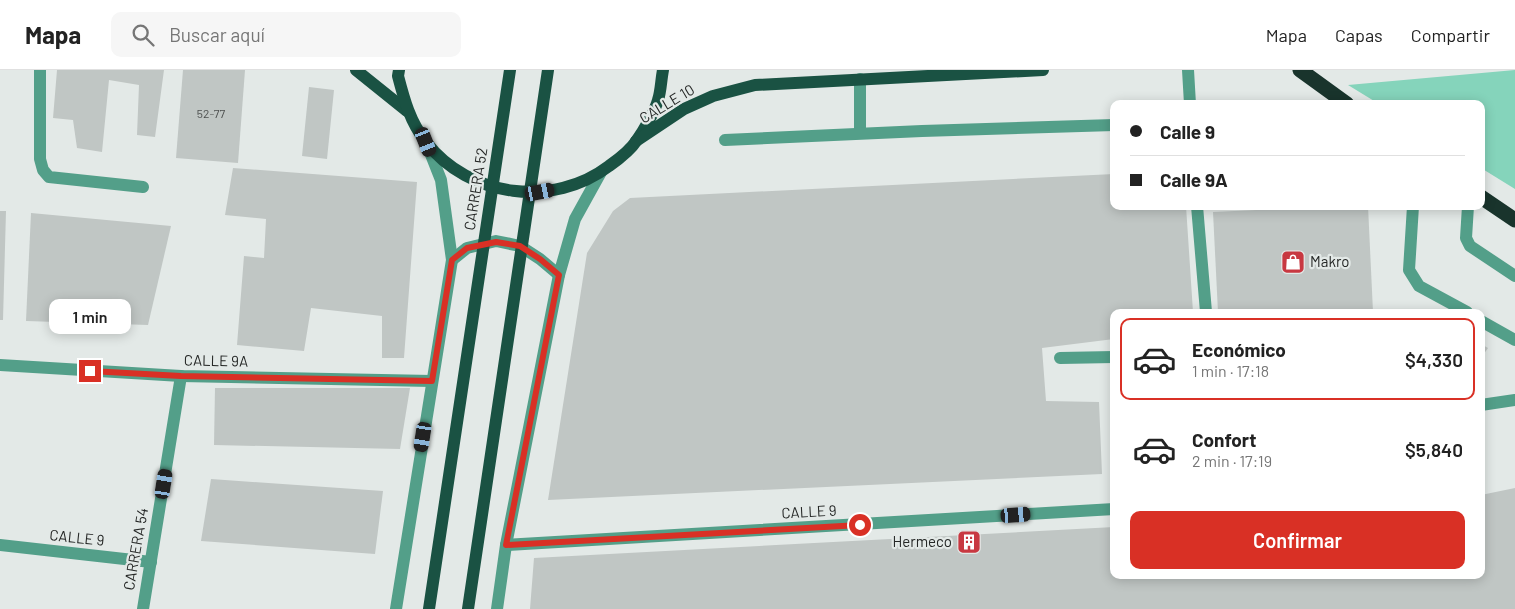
<!DOCTYPE html>
<html lang="es">
<meta charset="utf-8">
<style>
:root{--surface:#fff;--page:#f6f6f6;--text:#222;--muted:#767676;--line:#e0e0e0;--accent:#d93025}
body{margin:0;font-family:Barlow,sans-serif;background:var(--page);color:var(--text);height:100vh;display:flex;flex-direction:column;font-size:19px;white-space:nowrap}
*{box-sizing:border-box;margin:0}
p{font-size:16px;color:var(--muted)}
.icon{flex:none;width:28px;height:28px;fill:none;stroke:currentColor;stroke-width:2;stroke-linecap:round;stroke-linejoin:round}
.map{position:relative;flex:1;overflow:hidden}
.sheet{position:absolute;left:1110px;top:239px;width:375px;height:270px;display:flex;flex-direction:column;background:var(--surface);border-radius:10px;box-shadow:0 2px 12px #0003}
.sheet>*{flex:none}
.top-card{position:absolute;left:1110px;top:30px;width:375px;height:110px;border-radius:10px;box-shadow:0 2px 12px #0003;display:grid;align-content:center;height:110px;padding:0 20px;background:var(--surface)}
.end{position:absolute;width:22px;height:22px;margin:-11px;border:6px solid #d93025;background:#fff;box-shadow:0 0 0 2px #fff}
.from{border-radius:50%}
.bubble{position:absolute;height:35px;border-radius:10px;background:var(--surface);box-shadow:0 2px 12px #0003;font-size:16px;font-weight:600;line-height:35px;text-align:center}
.car{position:absolute;width:15px;height:30px;margin:-15px -8px;border-radius:6px;box-shadow:0 0 4px 1px #0007;background:linear-gradient(#222 24%,#8ab4d8 0 40%,#222 0 76%,#8ab4d8 0 86%,#222 0)}
.top-card b{display:flex;align-items:center;gap:18px;height:48px;font-size:19px}
.top-card b+b{border-top:1px solid var(--line)}
.top-card i{width:12px;height:12px;background:var(--text)}
ul{padding:9px 0 0;list-style:none}
li{display:flex;align-items:center;gap:15px;height:82px;margin:0 10px 8px;padding:0 10px;border:2px solid transparent;border-radius:10px}
li div{flex:1}
li b{display:block;font-size:19px}
li em{font-style:normal;font-weight:600}
li.current{border-color:var(--accent)}
li>.icon{width:45px;height:45px;stroke-width:1.5}
.action{display:flex;gap:10px;margin-top:auto;padding:10px 20px}
.action a{flex:1;height:58px;border-radius:10px;background:var(--accent);color:#fff;font-size:20px;font-weight:600;line-height:58px;text-align:center}
header{display:flex;align-items:center;gap:30px;box-sizing:border-box;height:70px;padding:0 25px;background:var(--surface);border-bottom:1px solid var(--line)}
header strong{font-size:24px}
nav{display:flex;gap:28px;margin-inline-start:auto;font-size:18px}
.search{width:350px;height:45px;background:var(--page);display:flex;align-items:center;gap:12px;box-sizing:border-box;padding:0 18px;border-radius:10px;color:var(--muted);font-size:19px}
.map>svg:first-child{display:block}
.green{fill:#85d4bb}
.building{fill:#c0c6c4}
.lines{fill:none;stroke-linecap:round;stroke-linejoin:round}
.minor{stroke:#539f89;stroke-width:12}
.major{stroke:#1a5243;stroke-width:12}
.highway{stroke:#19342c;stroke-width:15}
.major-bridge{stroke:#1a5243;stroke-width:12}
.route{stroke:#d93025;stroke-width:6}
.labels{text-anchor:middle;stroke-width:4.5;stroke-linejoin:round;paint-order:stroke}
.number-label{font-size:12px;fill:#4c4f4e}
.street-label{font-size:15px;fill:#252726;stroke:#e3e9e7}
.poi-label{font-size:15px;fill:#252726;stroke:#e3e9e7;text-anchor:start}
</style>
<header>
<strong>Mapa</strong>
<div class="search"><svg class="icon" aria-label="search" viewBox="0 0 24 24"><circle cx="10" cy="10" r="6"/><path d="M15 15l6 6"/></svg>Buscar aquí</div>
<nav><a>Mapa</a><a>Capas</a><a>Compartir</a></nav>
</header>
<div class="map">
<svg width="1515" height="539" viewBox="0 0 1515 539">
<rect width="100%" height="100%" fill="#e3e9e7"/>
<path class="green" d="M1515,0V119L1481,98V34H1379L1348,15Z"/>
<g class="building">
<path d="M57,0H164L155,67L137,65L139,15L109,10L102,82L77,78L73,50L53,48Z"/>
<path d="M183,0H245L238,93L176,88Z"/>
<path d="M309,17L334,20L327,89L302,86Z"/>
<path d="M233,98L417,112L404,288H382V246L311,238L304,281L237,275L244,186L264,188L266,149L225,145Z"/>
<path d="M1114,104V136H1186L1193,242H1114V269L1042,278L1046,331L1099,332L1102,404L548,430L587,183L613,141L630,128Z"/>
<path d="M1337,136H1368L1373,242H1218L1213,142Z"/>
<path d="M0,141H6L3,250H0Z"/>
<path d="M31,143L171,156L148,255L26,251Z"/>
<path d="M1481,274L1488,278L1481,288Z"/>
<path d="M215,318H410L400,379L214,375Z"/>
<path d="M211,409L383,421L375,484L201,471Z"/>
<path d="M1515,418V539H530L534,488L1114,457V505H1481V425Z"/>
</g>
<g class="lines">
<g class="minor">
<path d="M40,0V89L43,100L49,107L143,117"/>
<path d="M1188,0L1190,34"/>
<path d="M860,9V63"/>
<path d="M725,70L922,61L1114,55"/>
<path d="M1197,136L1206,242"/>
<path d="M1413,136L1409,200L1419,216L1467,242"/>
<path d="M1468,136L1466,168L1470,176L1515,206"/>
<path d="M452,190L467,178L496,171L520,176L540,189L559,205"/>
<path d="M1481,251L1515,270"/>
<path d="M1060,288L1114,287"/>
<path d="M0,295L181,306L432,311"/>
<path d="M1481,335L1515,330"/>
<path d="M0,475L151,492"/>
<path d="M506,475L1114,439"/>
<path d="M143,539L181,306"/>
<path d="M396,539L452,190L441,110L426,72"/>
<path d="M497,539L506,475L559,205L575,149L601,102"/>
</g>
<g class="major">
<path d="M356,0L407,41"/>
<path d="M399,0L398,6C404,29 410,52 426,72C469,128 554,138 609,96C619,89 630,81 637,70C644,60 655,41 658,30C661,21 661,10 663,0"/>
<path d="M636,71L684,39L713,26L755,15L1043,0"/>
</g>
<g class="highway">
<path d="M1300,0L1347,34"/>
<path d="M1481,127L1515,150"/>
</g>
<g class="major-bridge">
<path d="M429,539L510,0"/>
<path d="M468,539L548,0"/>
</g>
</g>
<g class="lines">
<path class="route" d="M90,301L181,306L432,311L452,190L467,178L496,172L520,176L540,189L559,205L506,475L860,455"/>
</g>
<defs>
<g id="shop-square" transform="scale(1.25)"><rect x="-9" y="-9" width="18" height="18" rx="4" fill="#c83841" stroke="#e3e9e7"/><path d="M-5-2.5h2.3a2.7 3.5 0 0 1 5.4 0H5L5.5 6h-11ZM-1.5-2.5h3a1.5 2.3 0 0 0-3 0Z" fill="#fff"/></g>
<g id="building-square" transform="scale(1.25)"><rect x="-9" y="-9" width="18" height="18" rx="4" fill="#c83841" stroke="#e3e9e7"/><path d="M-4-6H4V6H1V3H-1V6H-4ZM-2.5-4.3h1.7v1.8h-1.7ZM.8-4.3h1.7v1.8H.8ZM-2.5-1h1.7V.8h-1.7ZM.8-1h1.7V.8H.8Z" fill="#fff"/></g>
</defs>
<g fill-rule="evenodd">
<use href="#shop-square" x="1293" y="192"/>
<use href="#building-square" x="969" y="472"/>
</g>
<g class="labels">
<g class="number-label">
<text x="211" y="48">52-77</text>
</g>
<g class="street-label">
<text transform="translate(667 34) rotate(-31)" y="5">CALLE 10</text>
<text transform="translate(476 119) rotate(-81)" y="5">CARRERA 52</text>
<text transform="translate(216 291) rotate(1)" y="5">CALLE 9A</text>
<text transform="translate(809 442) rotate(-3)" y="5">CALLE 9</text>
<text transform="translate(77 468) rotate(6)" y="5">CALLE 9</text>
<text transform="translate(136 479) rotate(-80)" y="5">CARRERA 54</text>
</g>
<g class="poi-label">
<text x="1310" y="197">Makro</text>
<text x="952" y="477" text-anchor="end">Hermeco</text>
</g>
</g>
</svg>
<i class="end from" style="left:860px;top:455px"></i>
<i class="end" style="left:90px;top:301px"></i>
<div class="bubble" style="left:49px;top:229px;width:82px">1 min</div>
<i class="car" style="left:426px;top:72px;rotate:158deg"></i>
<i class="car" style="left:540px;top:122px;rotate:79deg"></i>
<i class="car" style="left:423px;top:367px;rotate:189deg"></i>
<i class="car" style="left:164px;top:414px;rotate:9deg"></i>
<i class="car" style="left:1016px;top:445px;rotate:86deg"></i>
<div class="top-card">
<b><i class="from"></i>Calle 9</b>
<b><i></i>Calle 9A</b>
</div>
<section class="sheet">
<ul>
<li class="current"><svg class="icon" aria-label="car" viewBox="0 0 24 24"><path d="M5 17H2v-5l4-1 3-4h7l3 4 3 1v5h-3M9 17h6M6 11h13"/><circle cx="7" cy="17" r="2"/><circle cx="17" cy="17" r="2"/></svg><div><b>Económico</b><p>1 min · 17:18</p></div><em>$4,330</em></li>
<li><svg class="icon" aria-label="car" viewBox="0 0 24 24"><path d="M5 17H2v-5l4-1 3-4h7l3 4 3 1v5h-3M9 17h6M6 11h13"/><circle cx="7" cy="17" r="2"/><circle cx="17" cy="17" r="2"/></svg><div><b>Confort</b><p>2 min · 17:19</p></div><em>$5,840</em></li>
</ul>
<div class="action"><a>Confirmar</a></div>
</section>
</div>
